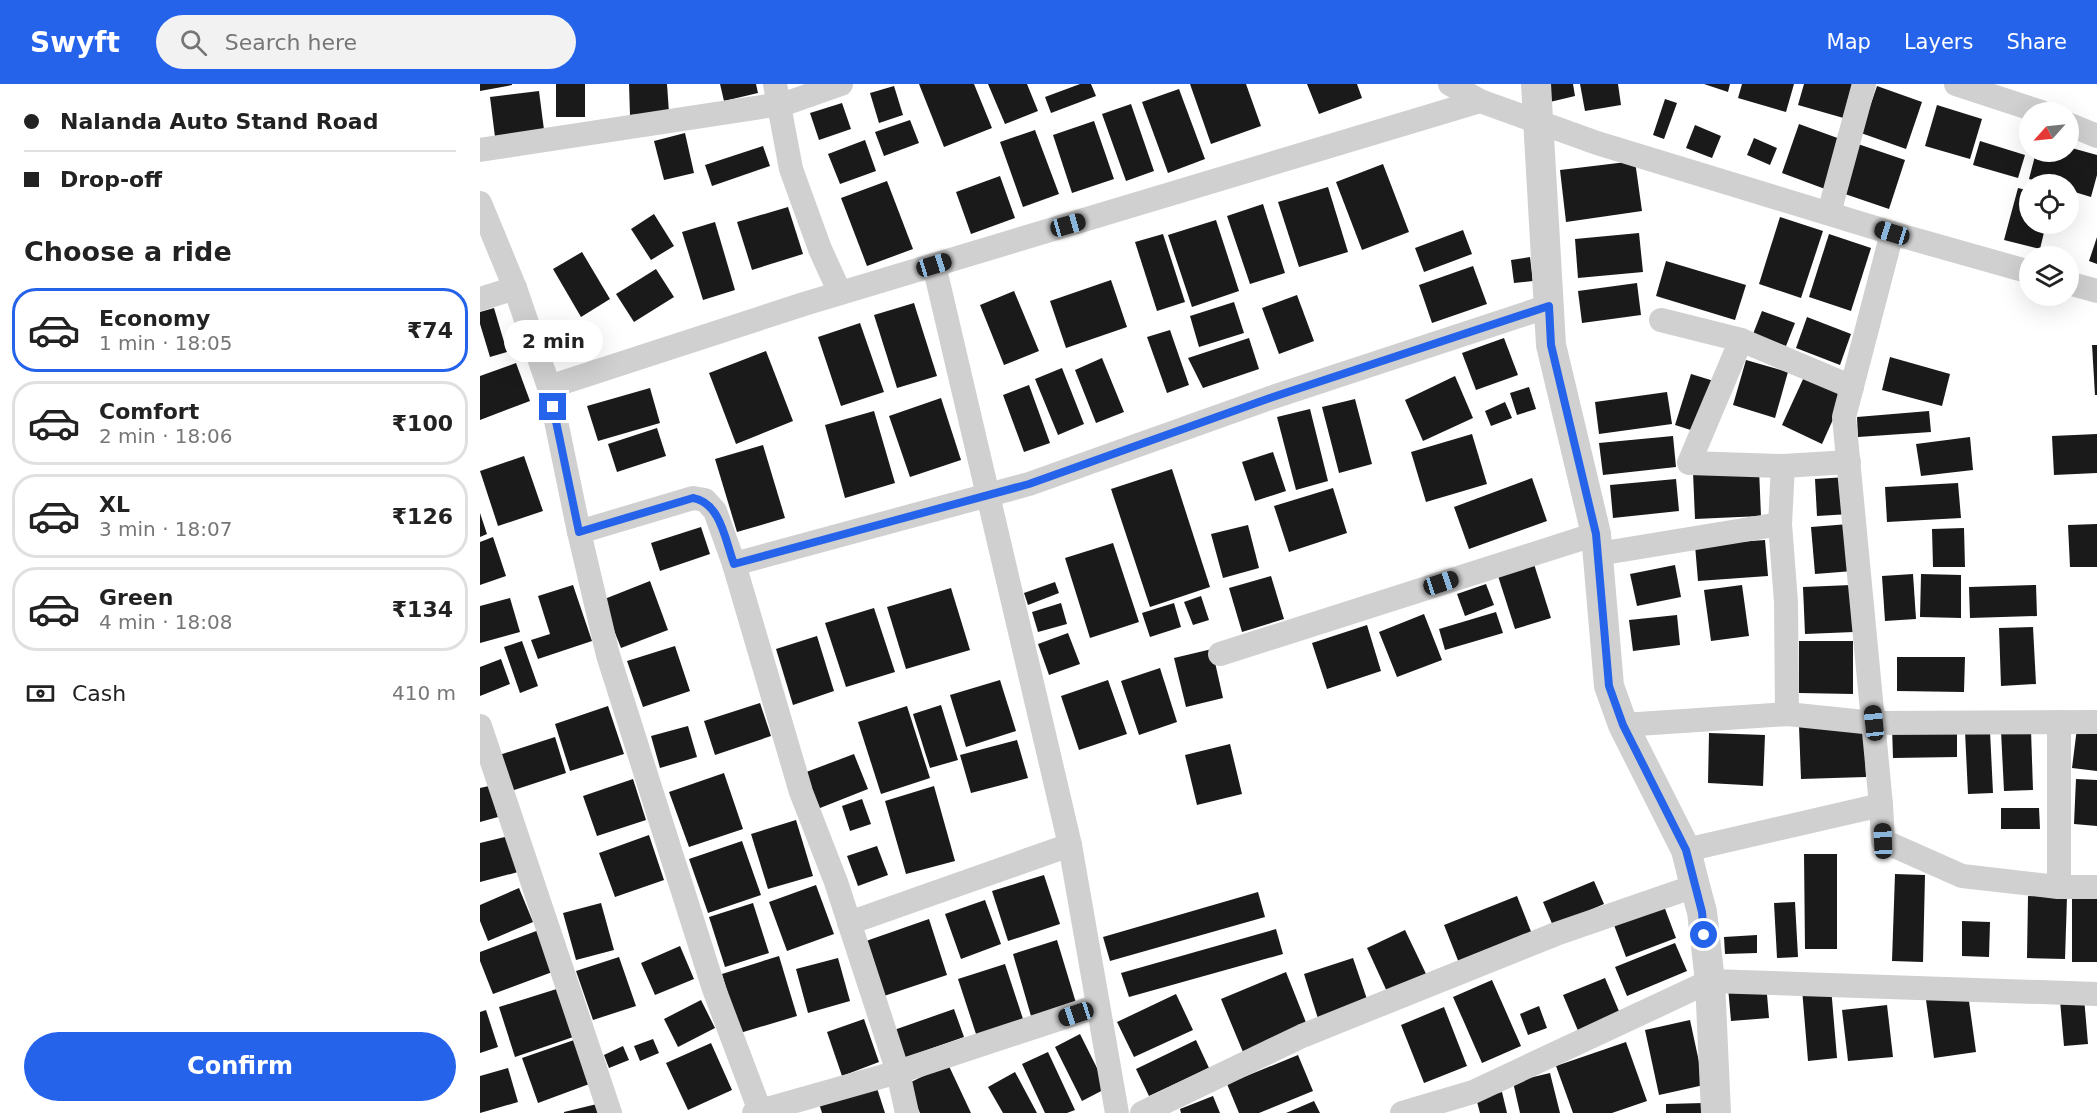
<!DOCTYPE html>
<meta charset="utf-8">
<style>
:root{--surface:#fff;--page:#f2f2f2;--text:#222;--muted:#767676;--line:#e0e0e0;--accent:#2563eb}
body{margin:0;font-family:"DejaVu Sans",sans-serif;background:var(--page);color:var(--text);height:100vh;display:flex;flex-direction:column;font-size:22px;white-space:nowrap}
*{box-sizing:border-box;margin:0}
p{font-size:20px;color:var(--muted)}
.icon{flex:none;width:33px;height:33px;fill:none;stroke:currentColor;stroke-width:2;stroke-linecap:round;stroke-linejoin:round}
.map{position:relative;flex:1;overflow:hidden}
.sheet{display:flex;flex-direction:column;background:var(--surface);width:480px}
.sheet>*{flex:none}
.top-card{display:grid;align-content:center;height:132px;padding:0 24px;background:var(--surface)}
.needle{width:39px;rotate:243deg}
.buttons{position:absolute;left:1539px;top:18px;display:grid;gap:12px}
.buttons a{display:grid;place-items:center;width:60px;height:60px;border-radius:50%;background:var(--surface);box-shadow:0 6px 24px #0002;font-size:30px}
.end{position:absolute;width:27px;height:27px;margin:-14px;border:8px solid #2563eb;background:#fff;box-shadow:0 0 0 3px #fff}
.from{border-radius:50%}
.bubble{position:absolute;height:42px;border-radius:21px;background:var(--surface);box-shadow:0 6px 24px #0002;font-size:20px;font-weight:600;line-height:42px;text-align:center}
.car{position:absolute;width:18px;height:36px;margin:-18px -9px;border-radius:8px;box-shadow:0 0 4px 2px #0007;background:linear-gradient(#222 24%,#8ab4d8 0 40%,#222 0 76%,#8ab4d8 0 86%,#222 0)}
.top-card b{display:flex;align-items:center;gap:21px;height:57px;font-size:22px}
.top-card b+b{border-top:2px solid var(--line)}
.top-card i{width:15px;height:15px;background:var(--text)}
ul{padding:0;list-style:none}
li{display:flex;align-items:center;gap:18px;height:84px;margin:0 12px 9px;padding:0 12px;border:3px solid var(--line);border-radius:24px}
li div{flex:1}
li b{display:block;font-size:22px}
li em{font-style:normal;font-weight:600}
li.active{border-color:var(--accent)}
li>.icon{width:54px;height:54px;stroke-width:1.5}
h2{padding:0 24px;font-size:27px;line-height:72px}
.pay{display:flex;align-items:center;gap:15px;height:66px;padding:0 24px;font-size:22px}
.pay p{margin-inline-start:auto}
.button{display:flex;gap:12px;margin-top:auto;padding:12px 24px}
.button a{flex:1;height:69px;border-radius:36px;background:var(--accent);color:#fff;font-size:24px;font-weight:600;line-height:69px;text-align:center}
header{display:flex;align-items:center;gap:36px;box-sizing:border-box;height:84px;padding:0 30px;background:var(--accent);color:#fff}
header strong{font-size:28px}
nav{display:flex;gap:33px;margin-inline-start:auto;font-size:21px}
.search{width:420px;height:54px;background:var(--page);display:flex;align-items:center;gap:15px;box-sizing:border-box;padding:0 21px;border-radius:33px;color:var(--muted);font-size:22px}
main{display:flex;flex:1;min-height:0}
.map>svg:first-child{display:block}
.building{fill:#1a1a1a}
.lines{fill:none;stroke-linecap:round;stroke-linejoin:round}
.minor{stroke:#d0d0d0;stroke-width:24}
.tertiary{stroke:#d0d0d0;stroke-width:30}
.route{stroke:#2563eb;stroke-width:8}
</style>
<header>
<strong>Swyft</strong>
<div class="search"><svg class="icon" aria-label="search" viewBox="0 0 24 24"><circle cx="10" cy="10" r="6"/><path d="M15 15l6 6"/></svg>Search here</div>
<nav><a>Map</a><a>Layers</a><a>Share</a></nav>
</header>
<main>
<section class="sheet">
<div class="top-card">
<b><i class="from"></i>Nalanda Auto Stand Road</b>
<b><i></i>Drop-off</b>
</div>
<h2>Choose a ride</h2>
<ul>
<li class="active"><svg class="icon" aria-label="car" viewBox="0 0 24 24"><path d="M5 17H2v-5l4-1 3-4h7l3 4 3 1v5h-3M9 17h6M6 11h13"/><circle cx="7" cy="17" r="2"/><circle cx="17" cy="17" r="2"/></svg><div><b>Economy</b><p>1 min · 18:05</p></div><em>₹74</em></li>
<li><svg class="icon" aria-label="car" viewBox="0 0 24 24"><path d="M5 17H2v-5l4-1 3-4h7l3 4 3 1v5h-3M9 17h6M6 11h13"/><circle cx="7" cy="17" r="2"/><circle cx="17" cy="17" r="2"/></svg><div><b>Comfort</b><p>2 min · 18:06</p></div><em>₹100</em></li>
<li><svg class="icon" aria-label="car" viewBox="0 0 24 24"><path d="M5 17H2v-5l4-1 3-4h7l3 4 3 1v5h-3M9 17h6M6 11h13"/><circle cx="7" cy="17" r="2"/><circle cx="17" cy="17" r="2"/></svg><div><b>XL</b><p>3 min · 18:07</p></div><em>₹126</em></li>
<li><svg class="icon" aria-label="car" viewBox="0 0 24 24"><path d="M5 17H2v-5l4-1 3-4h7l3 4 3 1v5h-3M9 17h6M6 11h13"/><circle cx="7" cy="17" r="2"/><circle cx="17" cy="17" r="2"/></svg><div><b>Green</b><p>4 min · 18:08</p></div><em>₹134</em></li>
</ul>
<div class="pay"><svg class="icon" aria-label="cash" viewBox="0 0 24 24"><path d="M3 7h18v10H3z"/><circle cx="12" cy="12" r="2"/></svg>Cash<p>410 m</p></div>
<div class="button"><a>Confirm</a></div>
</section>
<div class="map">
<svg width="1617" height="1029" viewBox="0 0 1617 1029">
<rect width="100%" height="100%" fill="#fff"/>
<g class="building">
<path d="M0,0H32V1L0,7Z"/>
<rect x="76" y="0" width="29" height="33"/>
<path d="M149,0H187L189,29L150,31Z"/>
<path d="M240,0H276L278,9L244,17Z"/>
<path d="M439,0H494L512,44L464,63Z"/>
<path d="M508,0H547L558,27L525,40Z"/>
<path d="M600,0H611L616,12L571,29L565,13Z"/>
<path d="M710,0H766L781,42L731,60Z"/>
<path d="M827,0H877L882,14L839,30Z"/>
<path d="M1066,0H1093L1095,12L1070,18Z"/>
<path d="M1100,0H1138L1141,21L1105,27Z"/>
<path d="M1224,0H1250L1248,8Z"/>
<path d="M1262,0H1314L1306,28L1258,14Z"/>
<path d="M1324,0H1377L1367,35L1318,21Z"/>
<path d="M414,2L423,31L399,39L390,9Z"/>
<path d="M1397,2L1442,18L1426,65L1381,49Z"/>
<path d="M699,5L725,75L688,89L662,18Z"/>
<path d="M59,7L64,46L15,53L10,13Z"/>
<path d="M1185,15L1197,19L1184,55L1173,51Z"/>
<path d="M362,19L371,45L339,56L330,29Z"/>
<path d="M651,20L674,87L646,97L622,30Z"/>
<path d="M1457,21L1502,35L1490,75L1445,62Z"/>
<path d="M430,36L439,59L404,72L395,48Z"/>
<path d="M614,37L634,95L592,109L573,51Z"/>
<path d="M1319,40L1363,56L1345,105L1302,89Z"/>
<path d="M1215,41L1241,52L1232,74L1206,64Z"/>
<path d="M555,46L579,110L543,123L520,58Z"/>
<path d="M205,49L214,89L184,96L174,57Z"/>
<path d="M1274,54L1297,64L1290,81L1267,71Z"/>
<path d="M385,56L396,87L360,100L348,70Z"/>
<path d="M1500,57L1545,71L1538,94L1493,81Z"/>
<path d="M1378,60L1425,76L1409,125L1362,109Z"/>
<path d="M283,62L290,82L232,102L225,81Z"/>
<path d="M1588,63L1617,71V91L1611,113L1588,106V100H1569L1549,95L1556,68H1588Z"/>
<path d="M1155,77L1162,127L1086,138L1080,86Z"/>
<path d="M903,80L929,148L882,166L856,98Z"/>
<path d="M520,92L535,134L491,150L476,108Z"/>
<path d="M407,97L433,165L387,182L361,114Z"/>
<path d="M848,103L868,168L819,183L798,118Z"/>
<path d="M1538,104L1550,107V140H1566L1560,165L1524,156Z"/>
<path d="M783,120L805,189L770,200L747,132Z"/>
<path d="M308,123L323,170L272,186L257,138Z"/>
<path d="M174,130L194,162L171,176L151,145Z"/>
<path d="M1300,133L1343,147L1321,214L1279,200Z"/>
<path d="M736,136L759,207L712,223L688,151Z"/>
<path d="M235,138L255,206L223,216L202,148Z"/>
<path d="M983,146L992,170L944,188L935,164Z"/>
<path d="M1159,149L1163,188L1098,194L1095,155Z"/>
<path d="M683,150L705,218L677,227L655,158Z"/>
<path d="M1349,150L1391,164L1371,227L1329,213Z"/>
<path d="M1617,153V180L1609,177Z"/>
<path d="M102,168L130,215L101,233L73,185Z"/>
<path d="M1050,173L1053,197L1034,199L1031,176Z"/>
<path d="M1186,177L1266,201L1255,236L1176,212Z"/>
<path d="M993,182L1007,220L952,239L939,201Z"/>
<path d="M176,185L194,213L154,238L136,210Z"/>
<path d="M631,196L647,243L586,264L570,217Z"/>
<path d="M1157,199L1161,231L1102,239L1098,207Z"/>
<path d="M534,207L559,267L524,281L500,221Z"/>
<path d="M817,211L834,257L799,270L782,224Z"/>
<path d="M754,218L764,249L719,263L710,232Z"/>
<path d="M434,219L457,292L417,304L394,231Z"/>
<path d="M14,224L27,268L10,273L0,240V228Z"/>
<path d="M1282,227L1315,239L1306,262L1273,250Z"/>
<path d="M1327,233L1371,250L1360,281L1316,264Z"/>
<path d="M380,239L404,308L361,322L338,253Z"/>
<path d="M690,246L709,301L687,309L667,253Z"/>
<path d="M769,254L779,285L723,304L708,274Z"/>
<path d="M1024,254L1038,291L996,306L982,269Z"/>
<path d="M1612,261H1617V311H1615Z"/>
<path d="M286,267L313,337L256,360L229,289Z"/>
<path d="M1410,273L1470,290L1462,322L1402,306Z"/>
<path d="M622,274L644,328L616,339L595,286Z"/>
<path d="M1266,276L1308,288L1295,334L1253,321Z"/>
<path d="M36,279L50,317L0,336V292Z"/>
<path d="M582,284L604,340L578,351L555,295Z"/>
<path d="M1211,290L1234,297L1217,348L1195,341Z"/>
<path d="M975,292L993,334L943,357L925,316Z"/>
<path d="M1324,293L1364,311L1342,360L1302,341Z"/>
<path d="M549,301L570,359L544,368L523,311Z"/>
<path d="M1049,303L1056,325L1037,331L1030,309Z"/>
<path d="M170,304L180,339L118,357L107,322Z"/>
<path d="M1187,308L1192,340L1119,350L1115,318Z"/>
<path d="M461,314L481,376L430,393L409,332Z"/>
<path d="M875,315L892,380L859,389L842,323Z"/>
<path d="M1025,318L1032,334L1011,342L1005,327Z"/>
<path d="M830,325L848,397L816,406L797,333Z"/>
<path d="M394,327L415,399L365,414L345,341Z"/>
<path d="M1449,327L1451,348L1378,353L1377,333Z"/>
<path d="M177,344L186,372L137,388L128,360Z"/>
<path d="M992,350L1007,400L946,418L931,368Z"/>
<path d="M1617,350V389L1574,391L1572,352Z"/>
<path d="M1193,352L1196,383L1123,391L1119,359Z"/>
<path d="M1490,353L1493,386L1441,392L1436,360Z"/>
<path d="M283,361L305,434L257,448L235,375Z"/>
<path d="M793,368L806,407L775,417L762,378Z"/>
<path d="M44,372L63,427L18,442L0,387Z"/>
<path d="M692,385L730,503L670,523L631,405Z"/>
<path d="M1279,385L1281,432L1215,435L1213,388Z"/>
<path d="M1367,393L1370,430L1337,432L1335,395Z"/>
<path d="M1052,394L1067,437L989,465L974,423Z"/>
<path d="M1196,395L1199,427L1133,434L1130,401Z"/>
<path d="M1478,399L1481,434L1407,438L1405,403Z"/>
<path d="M853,404L867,449L809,468L794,422Z"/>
<path d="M0,429L7,450L0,453Z"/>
<path d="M1369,440L1373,487L1335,490L1331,443Z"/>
<path d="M1617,440V483H1590L1588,441Z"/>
<path d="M768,441L779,484L743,494L731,450Z"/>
<path d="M221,443L230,470L180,487L171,459Z"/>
<path d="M1484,444L1485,483H1453L1452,445Z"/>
<path d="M13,453L26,492L0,501V458Z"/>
<path d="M1285,456L1288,492L1218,497L1215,461Z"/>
<path d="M633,459L659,538L610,554L585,474Z"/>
<path d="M1054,480L1071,534L1035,545L1018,492Z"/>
<path d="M1195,481L1201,513L1157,522L1150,490Z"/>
<path d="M1433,490L1436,535L1405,537L1402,492Z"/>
<path d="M1441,490L1481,491V534L1440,533Z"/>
<path d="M791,492L804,535L762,548L749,504Z"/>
<path d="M170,497L188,546L141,564L122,516Z"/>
<path d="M575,498L579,509L548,521L544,509Z"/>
<path d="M1006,500L1014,521L985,532L977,510Z"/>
<path d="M93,501L112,557L58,575L51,556L70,550L58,512Z"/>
<path d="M1262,501L1269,552L1231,557L1224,506Z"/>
<path d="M1371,501L1374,548L1325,550L1323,503Z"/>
<path d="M1556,501L1557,532L1490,534L1489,503Z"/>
<path d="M471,504L490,566L426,585L407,523Z"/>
<path d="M721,512L729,536L713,541L704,518Z"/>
<path d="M30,514L40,548L0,559V522Z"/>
<path d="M581,519L587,540L558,548L552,528Z"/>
<path d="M694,519L701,543L670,553L662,529Z"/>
<path d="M394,524L415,588L366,603L345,539Z"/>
<path d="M1016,528L1023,549L965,566L959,545Z"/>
<path d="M944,530L962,576L917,593L899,548Z"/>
<path d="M1197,531L1200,561L1153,567L1149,536Z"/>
<path d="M887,541L901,587L847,605L832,559Z"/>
<path d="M1553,543L1556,600L1521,602L1519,544Z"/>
<path d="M588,549L600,580L569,591L558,560Z"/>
<path d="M337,552L354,607L313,621L296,565Z"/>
<path d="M42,557L58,602L40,609L24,563Z"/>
<path d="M1319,557H1373V610L1319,609Z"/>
<path d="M195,562L210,607L163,623L147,577Z"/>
<path d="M732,565L743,614L706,623L694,574Z"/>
<path d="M1417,573H1485L1484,608L1417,607Z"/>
<path d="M21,575L30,600L0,612V583Z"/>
<path d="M680,584L697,638L659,651L641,597Z"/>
<path d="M520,596L536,647L486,663L470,611Z"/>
<path d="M628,596L647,650L599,666L581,612Z"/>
<path d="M280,619L291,652L235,671L224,637Z"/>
<path d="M461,621L478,676L450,684L433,630Z"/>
<path d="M128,622L144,670L90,687L75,640Z"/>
<path d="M427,622L450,694L401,710L378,638Z"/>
<path d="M1384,641L1386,693L1321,695L1319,642Z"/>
<path d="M208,642L217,673L180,684L171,652Z"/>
<path d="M1412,643H1477V673L1413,674Z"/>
<path d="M1597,644L1617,646V687L1592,684Z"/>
<path d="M1551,646L1553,706L1524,707L1521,647Z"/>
<path d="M1485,647H1510L1513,709L1488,710Z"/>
<path d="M1229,649L1285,651L1283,702L1228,699Z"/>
<path d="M75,653L86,689L25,709L13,673Z"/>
<path d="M537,656L548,694L491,709L480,671Z"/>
<path d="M750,660L762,710L717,721L705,671Z"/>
<path d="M374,670L388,705L335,726L321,690Z"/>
<path d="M244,689L263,745L209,763L189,708Z"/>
<path d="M153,695L166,736L117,752L103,712Z"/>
<path d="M1596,695L1617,696V742L1594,740Z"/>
<path d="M9,702L18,733L0,738V704Z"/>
<path d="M454,702L475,777L426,790L405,717Z"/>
<path d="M382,715L391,740L370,747L362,722Z"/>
<path d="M1521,724H1559L1560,745H1521Z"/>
<path d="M316,736L333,792L288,805L271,750Z"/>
<path d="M169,751L184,796L135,813L119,769Z"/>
<path d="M29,752L38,788L0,798V759Z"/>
<path d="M262,757L281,811L228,829L209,775Z"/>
<path d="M397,762L408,791L378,802L367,772Z"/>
<path d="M1324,770H1357V865H1325Z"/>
<path d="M1415,790L1445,791L1443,878L1412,877Z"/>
<path d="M564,791L580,840L528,857L512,807Z"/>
<path d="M1114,797L1124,820L1073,842L1063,818Z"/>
<path d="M336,801L354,850L307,867L289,818Z"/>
<path d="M39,804L53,838L8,857L0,837V821Z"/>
<path d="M778,808L785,833L630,877L623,853Z"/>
<path d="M1037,812L1052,850L979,879L964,841Z"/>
<path d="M1548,812L1587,813L1585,875L1547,874Z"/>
<rect x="1592" y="812" width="25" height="66"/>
<path d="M505,816L521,860L481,875L465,830Z"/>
<path d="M1315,818L1318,873L1297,874L1294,819Z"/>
<path d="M121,819L134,866L96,876L83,829Z"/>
<path d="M273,819L289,869L245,883L229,833Z"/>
<path d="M1184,822L1196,854L1146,873L1134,841Z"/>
<path d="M449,835L467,891L404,912L386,857Z"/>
<path d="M1482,837L1510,838L1509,873L1482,872Z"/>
<path d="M796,845L803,870L649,913L641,889Z"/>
<path d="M59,846L75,887L13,910L0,877V868Z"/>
<path d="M925,846L948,894L909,912L887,864Z"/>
<path d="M1277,851V869L1245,870L1244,853Z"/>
<path d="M577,856L596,919L551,932L533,870Z"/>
<path d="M1195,859L1207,887L1147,912L1135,883Z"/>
<path d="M200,862L214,895L175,911L161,879Z"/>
<path d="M299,872L317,932L260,949L242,890Z"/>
<path d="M139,873L156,922L113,936L96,887Z"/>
<path d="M358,874L370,917L328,929L316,885Z"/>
<path d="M873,874L890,924L840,941L824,890Z"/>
<path d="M525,880L544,938L497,953L478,895Z"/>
<path d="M806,888L827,941L763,968L741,915Z"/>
<path d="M1125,894L1141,932L1099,949L1083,911Z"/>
<path d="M1012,896L1041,962L1002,979L973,913Z"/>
<path d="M1286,899L1289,934L1251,937L1248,903Z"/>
<path d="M1603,902L1608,960L1584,962L1579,905Z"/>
<path d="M83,903L99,951L35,973L19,923Z"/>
<path d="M1351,903L1357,974L1328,977L1322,905Z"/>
<path d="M696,910L713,946L654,973L637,938Z"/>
<path d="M1488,910L1496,968L1454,974L1446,916Z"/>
<path d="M221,916L235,944L198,963L184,935Z"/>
<path d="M1407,921L1413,973L1368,977L1362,926Z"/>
<path d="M1059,922L1067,944L1048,951L1040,930Z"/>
<path d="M964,923L987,982L944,999L921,941Z"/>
<path d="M474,925L484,953L424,974L414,946Z"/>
<path d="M6,926L18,963L0,969V928Z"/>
<path d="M384,935L399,978L362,992L347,948Z"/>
<path d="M1210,936L1224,1001L1179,1011L1165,946Z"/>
<path d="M600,950L627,1004L602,1017L575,963Z"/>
<path d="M97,955L112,999L58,1019L42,974Z"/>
<path d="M173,955L179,969L160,977L154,962Z"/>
<path d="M716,956L729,984L669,1012L656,985Z"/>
<path d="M1146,958L1167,1017L1132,1029H1093L1076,982Z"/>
<path d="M231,959L252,1006L208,1026L186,979Z"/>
<path d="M143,962L149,976L129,984L124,971Z"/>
<path d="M568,968L595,1026L587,1029H565L542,980Z"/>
<path d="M818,971L833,1007L779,1029H759L747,1000Z"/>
<path d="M468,980L491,1029H440L427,1000Z"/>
<path d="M28,984L38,1018L0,1029V992Z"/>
<path d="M535,988L557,1029H523L508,1003Z"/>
<path d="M1070,989L1080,1029H1040L1033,998Z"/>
<path d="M395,998L405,1029H342L338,1016Z"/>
<path d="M1022,1008L1027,1029H1000L996,1014Z"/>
<path d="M733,1012L740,1029H701L700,1025Z"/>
<path d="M834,1017L840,1029H806Z"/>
<path d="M1223,1019V1029H1186V1020Z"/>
<path d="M117,1020L119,1029H84V1028Z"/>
</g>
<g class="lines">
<g class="minor">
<path d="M295,0L311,85L340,165L360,209"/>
<path d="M970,0L1000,17"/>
<path d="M1476,0L1561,28"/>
<path d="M1588,40L1617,52"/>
<path d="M0,66L307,19L361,0"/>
<path d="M0,119L35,204L69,303L99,448L128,571L234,905L280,1027L274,1029"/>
<path d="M1349,129L1384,0"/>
<path d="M454,181L590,761L637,1029"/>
<path d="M1588,199L1617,207"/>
<path d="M0,215L35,204"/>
<path d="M1181,236L1261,256L1209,379L1303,382L1300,440"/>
<path d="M1261,256L1372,303"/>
<path d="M69,303L324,220L1000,17L1117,59L1412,149"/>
<path d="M1303,382L1369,378"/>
<path d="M99,448L213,414L225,416L235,427L254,480L321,708L356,798L418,988L618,922"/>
<path d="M1118,470L1300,440L1306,518L1307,630"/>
<path d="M254,480L549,400L790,314L1069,222"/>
<path d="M740,570L1116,450"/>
<path d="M1579,638V802"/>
<path d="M1143,641L1307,630L1394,639L1617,638"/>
<path d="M0,642L130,1029"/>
<path d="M1401,721L1403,757L1482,792L1578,803H1617"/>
<path d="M1206,766L1401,721L1364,333L1412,149L1550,188"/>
<path d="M369,839L590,761"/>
<path d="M280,1027L418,988L427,1029"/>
<path d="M662,1029L822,952L1076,850L1215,802"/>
<path d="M922,1029L993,1008L1230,897L1617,910"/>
</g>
<path class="tertiary" d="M1056,0L1071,261L1116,450L1129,602L1143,641L1206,766L1215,802L1222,828L1230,897L1236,1029"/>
</g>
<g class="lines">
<path class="route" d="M73,323L99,448L213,414C241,419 245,456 254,480L549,400L790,314L1069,222L1071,261L1116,450L1129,602L1143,641L1206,766L1222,828L1224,851"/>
</g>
</svg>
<div class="buttons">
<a><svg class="needle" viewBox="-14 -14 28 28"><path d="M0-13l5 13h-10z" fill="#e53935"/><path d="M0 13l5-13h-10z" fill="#767676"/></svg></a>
<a><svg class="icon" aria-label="locate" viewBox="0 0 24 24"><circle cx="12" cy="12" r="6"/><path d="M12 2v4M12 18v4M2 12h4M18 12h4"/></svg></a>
<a><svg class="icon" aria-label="layers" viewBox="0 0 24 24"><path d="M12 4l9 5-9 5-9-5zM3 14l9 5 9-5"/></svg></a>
</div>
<i class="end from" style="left:1224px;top:851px"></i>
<i class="end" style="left:73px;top:323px"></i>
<div class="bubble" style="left:24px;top:236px;width:99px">2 min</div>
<i class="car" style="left:588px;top:141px;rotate:74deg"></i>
<i class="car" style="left:1412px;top:149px;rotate:287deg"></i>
<i class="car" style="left:454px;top:181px;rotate:73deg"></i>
<i class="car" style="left:961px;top:499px;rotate:72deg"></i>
<i class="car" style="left:1394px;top:639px;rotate:354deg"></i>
<i class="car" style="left:1403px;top:757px;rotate:358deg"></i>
<i class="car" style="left:596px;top:930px;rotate:252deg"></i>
</div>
</main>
